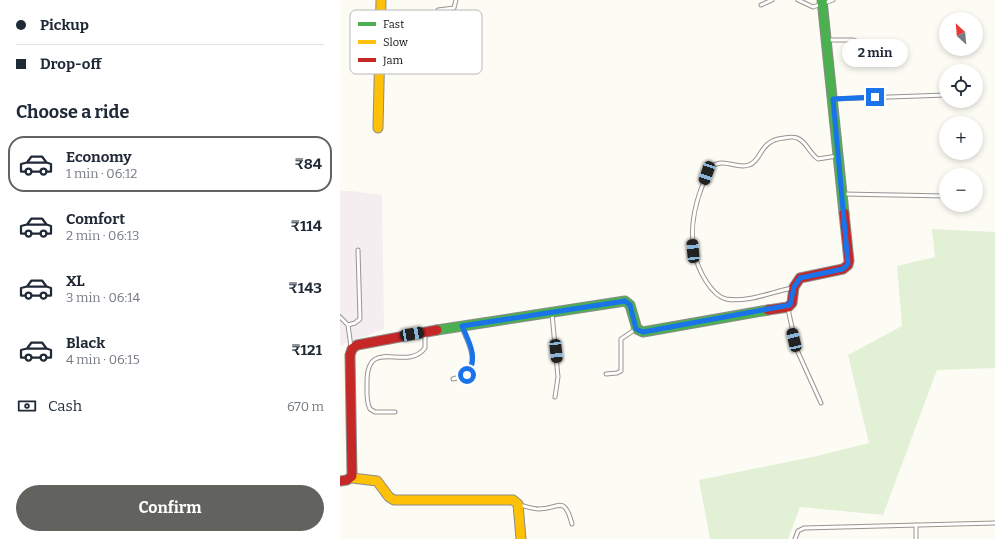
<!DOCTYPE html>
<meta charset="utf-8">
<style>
:root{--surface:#fff;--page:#f2f2f3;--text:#1f2937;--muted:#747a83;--line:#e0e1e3;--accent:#62625f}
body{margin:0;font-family:Bitter,serif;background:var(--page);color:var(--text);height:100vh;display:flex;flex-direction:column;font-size:15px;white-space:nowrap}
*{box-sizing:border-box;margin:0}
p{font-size:13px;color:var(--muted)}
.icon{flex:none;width:22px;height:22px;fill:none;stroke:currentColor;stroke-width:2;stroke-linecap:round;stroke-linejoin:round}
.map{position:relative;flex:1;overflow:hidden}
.sheet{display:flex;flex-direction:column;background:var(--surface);width:340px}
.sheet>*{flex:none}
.guide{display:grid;align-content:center;height:88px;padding:0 16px;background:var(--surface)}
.needle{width:26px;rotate:334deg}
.buttons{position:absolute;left:599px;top:12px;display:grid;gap:8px}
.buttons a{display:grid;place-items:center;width:44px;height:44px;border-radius:50%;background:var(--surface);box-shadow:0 2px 6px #0003;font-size:20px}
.end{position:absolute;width:18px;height:18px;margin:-9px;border:5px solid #1a73e8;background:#fff;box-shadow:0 0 0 2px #fff}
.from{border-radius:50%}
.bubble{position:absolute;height:28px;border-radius:14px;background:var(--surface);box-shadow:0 2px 6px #0003;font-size:13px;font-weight:700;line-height:28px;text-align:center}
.car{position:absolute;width:12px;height:24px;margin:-12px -6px;border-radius:5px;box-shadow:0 0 3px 1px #0007;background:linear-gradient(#222 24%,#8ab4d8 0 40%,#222 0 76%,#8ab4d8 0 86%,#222 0)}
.guide b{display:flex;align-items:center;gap:14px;height:38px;font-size:15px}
.guide b+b{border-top:1px solid var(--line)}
.guide i{width:10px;height:10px;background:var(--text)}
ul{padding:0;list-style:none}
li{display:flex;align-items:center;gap:12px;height:56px;margin:0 8px 6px;padding:0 8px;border:2px solid transparent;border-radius:16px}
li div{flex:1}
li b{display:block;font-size:15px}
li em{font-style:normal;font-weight:700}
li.selected{border-color:var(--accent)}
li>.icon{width:36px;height:36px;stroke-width:1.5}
h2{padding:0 16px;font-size:18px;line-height:48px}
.pay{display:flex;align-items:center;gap:10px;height:44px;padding:0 16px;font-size:15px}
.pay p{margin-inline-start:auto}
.button{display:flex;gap:8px;margin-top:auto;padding:8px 16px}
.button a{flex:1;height:46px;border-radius:24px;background:var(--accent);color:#fff;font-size:16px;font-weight:700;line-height:46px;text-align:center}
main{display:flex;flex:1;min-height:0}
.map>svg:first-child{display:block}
.industrial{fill:#f4eef0}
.green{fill:#e2f1d5}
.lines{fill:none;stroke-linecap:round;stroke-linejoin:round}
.lane-casing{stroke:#969592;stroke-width:5}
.fast-casing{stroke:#8c8c89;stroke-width:11}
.slow-casing{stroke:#8c8c89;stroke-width:11}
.jam-casing{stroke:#8c8c89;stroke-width:11}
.lane{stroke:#fffefd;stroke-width:3}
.fast{stroke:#4caf50;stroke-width:9}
.slow{stroke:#ffc107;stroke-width:9}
.jam{stroke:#c62828;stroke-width:9}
.route{stroke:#1a73e8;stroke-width:5}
.key{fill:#fff;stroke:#b7b7b7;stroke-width:1}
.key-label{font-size:11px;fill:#0f0f0f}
</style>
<main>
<section class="sheet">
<div class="guide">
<b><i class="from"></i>Pickup</b>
<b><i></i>Drop-off</b>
</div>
<h2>Choose a ride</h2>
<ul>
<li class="selected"><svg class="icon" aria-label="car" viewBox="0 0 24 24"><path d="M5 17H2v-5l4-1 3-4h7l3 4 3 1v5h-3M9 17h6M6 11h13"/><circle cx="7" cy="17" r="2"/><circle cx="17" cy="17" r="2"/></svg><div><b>Economy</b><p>1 min · 06:12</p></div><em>₹84</em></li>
<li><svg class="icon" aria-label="car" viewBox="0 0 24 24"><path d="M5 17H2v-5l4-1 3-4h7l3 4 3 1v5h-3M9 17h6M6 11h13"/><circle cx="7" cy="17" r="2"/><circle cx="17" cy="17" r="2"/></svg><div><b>Comfort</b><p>2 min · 06:13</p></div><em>₹114</em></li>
<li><svg class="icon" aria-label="car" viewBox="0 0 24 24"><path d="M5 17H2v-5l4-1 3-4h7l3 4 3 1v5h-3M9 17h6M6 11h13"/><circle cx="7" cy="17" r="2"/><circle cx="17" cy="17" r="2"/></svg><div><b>XL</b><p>3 min · 06:14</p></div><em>₹143</em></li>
<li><svg class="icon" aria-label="car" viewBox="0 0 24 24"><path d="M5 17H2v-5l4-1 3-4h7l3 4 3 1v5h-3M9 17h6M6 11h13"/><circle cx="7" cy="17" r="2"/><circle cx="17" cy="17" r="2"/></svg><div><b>Black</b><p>4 min · 06:15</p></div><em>₹121</em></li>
</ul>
<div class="pay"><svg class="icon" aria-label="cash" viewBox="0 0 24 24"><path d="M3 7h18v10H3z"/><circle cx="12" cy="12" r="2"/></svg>Cash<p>670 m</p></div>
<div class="button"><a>Confirm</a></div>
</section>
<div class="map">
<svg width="655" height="539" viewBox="0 0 655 539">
<rect width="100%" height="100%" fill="#fcfbf4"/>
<path class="industrial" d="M0,191H11L42,195L44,329L0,346Z"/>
<path class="green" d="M592,229L655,232V368L597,370L543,515L460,507L448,539H370L359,480L477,456L529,443L508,355L562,326L557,266L595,257Z"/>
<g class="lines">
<g class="lane-casing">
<g id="lane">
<path d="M458,0L473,7L493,0"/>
<path d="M421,5L432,0"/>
<path d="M98,10L114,8L116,0"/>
<path d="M488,40H513L540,49"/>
<path d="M494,99L606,95"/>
<path d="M503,194L606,196"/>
<path d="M452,288C432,292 407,303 386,299C377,297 371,289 366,281C343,245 352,205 370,168C383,156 396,170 409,165C422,161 419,140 444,138C449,137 455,136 459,139C467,143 470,154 478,159L497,156"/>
<path d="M448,309L457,350L481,403"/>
<path d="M212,314L218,377L215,397"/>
<path d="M0,317L8,325L11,347"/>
<path d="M8,325L15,323L20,319L18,250"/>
<path d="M266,374L277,373L281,371V339L296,329"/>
<path d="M113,379L127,375C138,359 129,344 122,328"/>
<path d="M55,412H35L30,409C26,402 27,392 27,384C26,334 66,373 85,348V334"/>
<path d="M179,505C185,506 192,509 199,509C219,509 224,494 232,524"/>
<path d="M576,525V539"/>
<path d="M455,539L458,531L464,528L655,523"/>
</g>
</g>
<g class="fast-casing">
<g id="fast">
<path d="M482,0L504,213"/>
<path d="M97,330L285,301L290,305L297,329L303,332L428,310"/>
</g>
</g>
<g class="slow-casing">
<g id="slow">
<path d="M38,128L41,0"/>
<path d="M12,478L37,481L49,497L54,500H173L178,504L181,539"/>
</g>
</g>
<g class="jam-casing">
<g id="jam">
<path d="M428,310L448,307L452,303L454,287L460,278L503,269L508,265L509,261L504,213"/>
<path d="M0,481L7,480L12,476L10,355L12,349L17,345L97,330"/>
</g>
</g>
<use href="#lane" class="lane"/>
<use href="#fast" class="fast"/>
<use href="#slow" class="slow"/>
<use href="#jam" class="jam"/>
</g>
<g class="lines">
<path class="route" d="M127,375C139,358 129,342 122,326L285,301L290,305L296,329L303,332L450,305L454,287L460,278L503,269L508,264L493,99L535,97"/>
</g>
<rect x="10" y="10" width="132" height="64" rx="6" class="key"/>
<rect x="18" y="22" width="18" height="4" fill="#4caf50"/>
<rect x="18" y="40" width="18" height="4" fill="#ffc107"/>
<rect x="18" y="58" width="18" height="4" fill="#c62828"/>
<g class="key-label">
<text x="43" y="28">Fast</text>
<text x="43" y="46">Slow</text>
<text x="43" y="64">Jam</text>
</g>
</svg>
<div class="buttons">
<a><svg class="needle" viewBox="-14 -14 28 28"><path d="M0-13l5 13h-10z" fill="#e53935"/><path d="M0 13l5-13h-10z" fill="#747a83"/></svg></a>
<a><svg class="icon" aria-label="locate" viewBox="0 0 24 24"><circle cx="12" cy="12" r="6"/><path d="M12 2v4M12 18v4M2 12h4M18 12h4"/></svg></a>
<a>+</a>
<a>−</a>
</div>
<i class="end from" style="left:127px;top:375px"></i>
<i class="end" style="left:535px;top:97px"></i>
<div class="bubble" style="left:502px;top:39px;width:66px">2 min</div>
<i class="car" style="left:367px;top:173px;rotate:199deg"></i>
<i class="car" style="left:353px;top:251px;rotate:355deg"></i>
<i class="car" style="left:72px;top:334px;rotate:80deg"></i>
<i class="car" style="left:454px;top:340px;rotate:347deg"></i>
<i class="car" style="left:216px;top:351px;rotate:174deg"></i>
</div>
</main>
